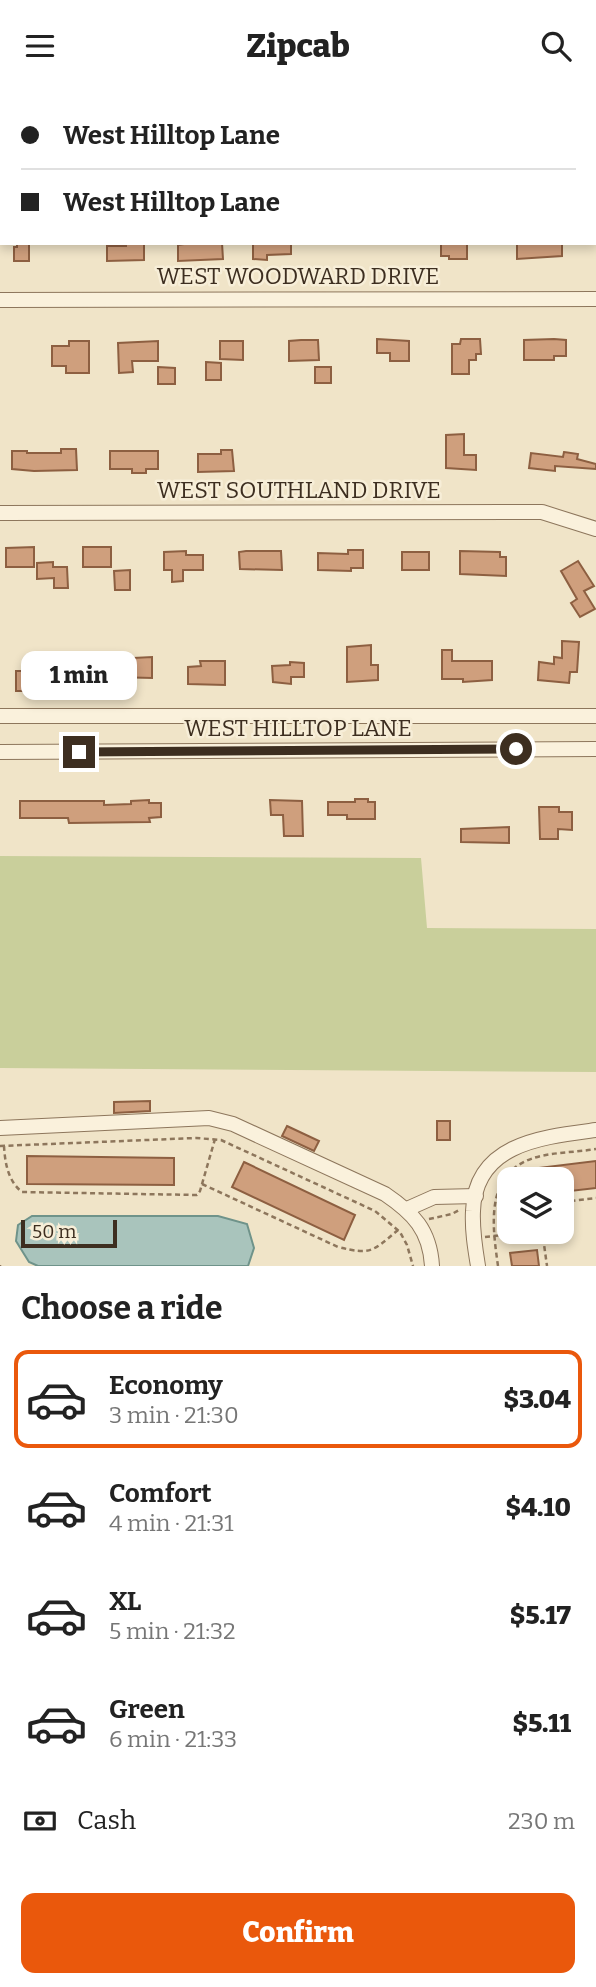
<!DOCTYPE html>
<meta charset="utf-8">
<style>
:root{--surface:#fff;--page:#f2f2f2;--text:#222;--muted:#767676;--line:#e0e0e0;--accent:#ea580c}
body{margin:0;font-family:Bitter,serif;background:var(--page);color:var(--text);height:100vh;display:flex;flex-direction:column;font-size:26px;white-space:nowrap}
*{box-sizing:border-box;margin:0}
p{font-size:23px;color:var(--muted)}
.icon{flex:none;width:38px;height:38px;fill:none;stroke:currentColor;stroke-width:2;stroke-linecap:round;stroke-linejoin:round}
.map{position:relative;height:1175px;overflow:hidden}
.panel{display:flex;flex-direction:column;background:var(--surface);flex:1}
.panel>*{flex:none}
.guide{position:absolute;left:0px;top:0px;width:597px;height:154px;box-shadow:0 4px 10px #0003;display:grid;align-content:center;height:154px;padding:0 21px;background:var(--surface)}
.buttons{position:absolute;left:497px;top:1076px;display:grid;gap:14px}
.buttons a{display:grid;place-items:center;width:77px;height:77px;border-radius:14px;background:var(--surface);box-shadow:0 4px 10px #0003;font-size:35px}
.scale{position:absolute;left:21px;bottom:18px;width:96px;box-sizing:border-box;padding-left:7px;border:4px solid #3d2e20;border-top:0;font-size:19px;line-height:24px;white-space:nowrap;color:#3d2e20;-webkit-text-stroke:5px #f7eed8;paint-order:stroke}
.end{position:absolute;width:32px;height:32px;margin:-16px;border:9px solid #3d2e20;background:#fff;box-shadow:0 0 0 4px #fff}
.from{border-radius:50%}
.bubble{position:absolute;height:49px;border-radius:14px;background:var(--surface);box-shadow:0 4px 10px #0003;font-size:23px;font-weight:800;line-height:49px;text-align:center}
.guide b{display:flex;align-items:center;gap:24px;height:66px;font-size:26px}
.guide b+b{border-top:2px solid var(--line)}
.guide i{width:18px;height:18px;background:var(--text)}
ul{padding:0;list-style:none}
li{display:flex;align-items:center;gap:21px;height:98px;margin:0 14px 10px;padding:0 7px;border:4px solid transparent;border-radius:14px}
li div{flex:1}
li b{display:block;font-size:26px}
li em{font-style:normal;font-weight:800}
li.current{border-color:var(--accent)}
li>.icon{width:63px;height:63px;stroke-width:1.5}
h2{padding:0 21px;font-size:32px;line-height:84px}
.pay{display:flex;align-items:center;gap:18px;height:77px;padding:0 21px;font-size:26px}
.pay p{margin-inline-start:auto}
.primary-button{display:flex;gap:14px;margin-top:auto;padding:14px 21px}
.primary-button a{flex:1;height:80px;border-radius:14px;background:var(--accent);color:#fff;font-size:28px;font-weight:800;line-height:80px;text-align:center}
header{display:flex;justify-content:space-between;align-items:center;height:91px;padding:0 21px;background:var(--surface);font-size:32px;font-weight:800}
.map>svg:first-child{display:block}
.green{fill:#c9cf9b}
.water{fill:#a9c4bc;stroke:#6f938a;stroke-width:2}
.building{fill:#cf9f7d;stroke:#8d5f41;stroke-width:2}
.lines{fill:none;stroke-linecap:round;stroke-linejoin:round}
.minor-casing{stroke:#8d765c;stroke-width:16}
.path{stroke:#8d765c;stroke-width:2.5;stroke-dasharray:5 3.5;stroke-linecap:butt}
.minor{stroke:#faf1dc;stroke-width:14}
.route{stroke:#3d2e20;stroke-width:9}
.labels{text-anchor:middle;stroke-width:5;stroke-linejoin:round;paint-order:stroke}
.street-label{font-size:23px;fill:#3d2e20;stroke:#f7eed8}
</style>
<header><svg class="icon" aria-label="menu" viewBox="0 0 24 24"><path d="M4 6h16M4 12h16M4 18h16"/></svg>Zipcab<svg class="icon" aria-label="search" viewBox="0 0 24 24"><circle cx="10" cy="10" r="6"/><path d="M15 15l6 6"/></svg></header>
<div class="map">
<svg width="596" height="1175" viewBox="0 0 596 1175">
<rect width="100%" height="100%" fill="#f0e4c8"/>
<path class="green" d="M0,765L421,767L427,837L596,838V981L0,977Z"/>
<path class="water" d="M32,1125H218L247,1133L254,1157L248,1175H38L29,1171L16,1150L18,1134Z"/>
<g class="building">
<path d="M17,152H29V170H14V156H17Z"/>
<path d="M126,152H144V169L107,170V155H126Z"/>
<path d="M190,152H222L223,168L178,170V154Z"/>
<path d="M253,152H291V163L267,164V169L253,168Z"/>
<path d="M441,152H467V168H449V165H441Z"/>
<path d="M517,152H562V165L517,168Z"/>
<path d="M377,248L409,250V270H390V262H377Z"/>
<path d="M461,248H480L481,263H476V269H469V283H452V253H460Z"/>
<path d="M554,248L566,249V265H554V269H524V249Z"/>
<path d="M301,249H318L319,269L289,270V250Z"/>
<path d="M69,250H89V282H66V275H52V255H69Z"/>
<path d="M158,250V270H132L133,281L119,282L118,252Z"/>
<path d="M220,250H243V269L220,268Z"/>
<path d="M206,271L221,272V289H206Z"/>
<path d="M158,276L175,277V293H158Z"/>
<rect x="315" y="276" width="16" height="16"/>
<path d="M464,343V364H476V379L446,377V344Z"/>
<path d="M61,358H76L77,379L34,380L12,378V360H27V362H61Z"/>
<path d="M221,359H232L234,380L198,381V363H221Z"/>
<path d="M110,360H158V378H146V382H132V378H110Z"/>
<path d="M564,361L578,363L577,368L596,373V378L555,375V380L529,377L531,362L563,366Z"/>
<path d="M34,456V476H6V457Z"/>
<rect x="83" y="456" width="28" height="20"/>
<path d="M348,459H363V477H351V480L318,479V462L348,463Z"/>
<path d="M186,460V464H203V479H183V490L172,491V479H164V461Z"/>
<path d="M246,460H281L282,479L240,478L239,461Z"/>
<path d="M460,460L500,461V466H506V485L460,483Z"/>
<rect x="402" y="461" width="27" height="18"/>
<path d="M578,470L594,495L584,500L595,518L580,526L571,512L577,508L561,480Z"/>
<path d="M53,471V476H67L68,497H54V487L37,488V472Z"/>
<path d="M130,479V499H115L114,480Z"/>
<path d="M562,550L579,551L577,581H570L569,592L538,589L539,571L554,573V566L562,567Z"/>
<path d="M371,554V574H378V589L347,591V556Z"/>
<path d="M442,559H452V570H492V589L463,591V588H442Z"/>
<path d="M152,566V587L114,586V568Z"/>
<path d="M200,570H225V594L188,593V576L201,575Z"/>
<path d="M290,571L304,572V586H291V593L273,591L272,575L290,574Z"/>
<path d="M16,580H55V597H43V600H16Z"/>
<path d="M355,708H368V711H375V728H347V724H328V711H355Z"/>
<path d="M149,709V712H161V726L149,727L150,731L69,732L68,727H20V710H104V714L131,713V710Z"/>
<path d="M270,709L302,710L303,745H284L283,724H271Z"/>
<path d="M539,716H559V721H572V739L558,738V748H540Z"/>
<path d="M509,736V752L461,751V738Z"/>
<path d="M150,1010V1020L114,1022V1011Z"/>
<rect x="437" y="1030" width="13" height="19"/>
<path d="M287,1035L319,1050L314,1060L282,1045Z"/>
<path d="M27,1065L174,1067V1094L27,1093Z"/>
<path d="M596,1070V1097L562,1101V1088H540L538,1077Z"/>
<path d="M244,1071L355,1124L344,1149L232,1096Z"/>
<path d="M537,1159L539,1175H512L510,1162Z"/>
</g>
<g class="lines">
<g class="minor-casing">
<g id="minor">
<path d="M595,42H596"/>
<path d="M0,48H2"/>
<path d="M0,209L596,208"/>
<path d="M0,422L542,421L596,438"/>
<path d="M0,625H596"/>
<path d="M0,661L596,658"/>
<path d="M0,1037L209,1027L233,1033L385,1103C413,1122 430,1139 432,1175"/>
<path d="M407,1118L434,1106L476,1105"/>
<path d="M478,1175C475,1157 472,1139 473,1120C475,1052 543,1046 596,1039"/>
</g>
</g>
<g class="path">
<path d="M0,1055L196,1047L221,1049L375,1120L400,1141L407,1154L413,1175"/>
<path d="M4,1055C5,1072 8,1090 22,1101L197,1104L200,1100L215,1048"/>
<path d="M202,1093L338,1156C371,1164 372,1161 398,1139"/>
<path d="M562,1111L596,1107"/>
<path d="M429,1128L452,1123L459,1119"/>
<path d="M537,1141L543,1146L547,1175"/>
<path d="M485,1146L527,1141"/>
<path d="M0,1174V1175"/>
<path d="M498,1175C492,1132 484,1078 541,1065C559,1061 578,1061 596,1058"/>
</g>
<use href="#minor" class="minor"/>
</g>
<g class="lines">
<path class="route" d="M79,661L516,658"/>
</g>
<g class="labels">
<g class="street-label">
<text x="298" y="193">WEST WOODWARD DRIVE</text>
<text x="299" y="407">WEST SOUTHLAND DRIVE</text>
<text x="298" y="645">WEST HILLTOP LANE</text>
</g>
</g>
</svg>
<div class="buttons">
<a><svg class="icon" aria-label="layers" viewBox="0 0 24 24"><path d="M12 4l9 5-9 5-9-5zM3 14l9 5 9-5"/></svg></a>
</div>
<div class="scale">50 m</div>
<i class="end from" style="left:516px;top:658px"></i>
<i class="end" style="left:79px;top:661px"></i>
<div class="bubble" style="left:21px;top:560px;width:116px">1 min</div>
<div class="guide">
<b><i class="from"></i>West Hilltop Lane</b>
<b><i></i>West Hilltop Lane</b>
</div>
</div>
<section class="panel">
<h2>Choose a ride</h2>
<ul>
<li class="current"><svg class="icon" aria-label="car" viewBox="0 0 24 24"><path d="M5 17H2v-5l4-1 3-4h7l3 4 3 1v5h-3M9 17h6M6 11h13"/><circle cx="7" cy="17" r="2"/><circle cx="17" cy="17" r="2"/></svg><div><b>Economy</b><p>3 min · 21:30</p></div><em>$3.04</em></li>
<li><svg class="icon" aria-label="car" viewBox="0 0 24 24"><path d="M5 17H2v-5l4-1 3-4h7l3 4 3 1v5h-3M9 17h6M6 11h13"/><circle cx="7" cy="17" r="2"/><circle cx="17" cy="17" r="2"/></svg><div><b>Comfort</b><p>4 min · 21:31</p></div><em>$4.10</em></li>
<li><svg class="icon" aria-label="car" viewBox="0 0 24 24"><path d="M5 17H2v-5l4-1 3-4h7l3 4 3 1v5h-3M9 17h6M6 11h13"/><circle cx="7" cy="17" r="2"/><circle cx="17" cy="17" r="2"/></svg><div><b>XL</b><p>5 min · 21:32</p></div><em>$5.17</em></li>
<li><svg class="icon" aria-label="car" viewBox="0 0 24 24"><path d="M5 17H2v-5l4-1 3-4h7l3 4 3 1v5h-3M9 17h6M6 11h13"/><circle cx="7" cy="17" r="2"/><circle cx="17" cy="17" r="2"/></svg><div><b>Green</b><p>6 min · 21:33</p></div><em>$5.11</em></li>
</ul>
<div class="pay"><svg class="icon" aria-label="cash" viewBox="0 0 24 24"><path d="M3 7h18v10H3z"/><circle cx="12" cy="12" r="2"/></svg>Cash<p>230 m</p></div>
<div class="primary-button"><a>Confirm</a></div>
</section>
